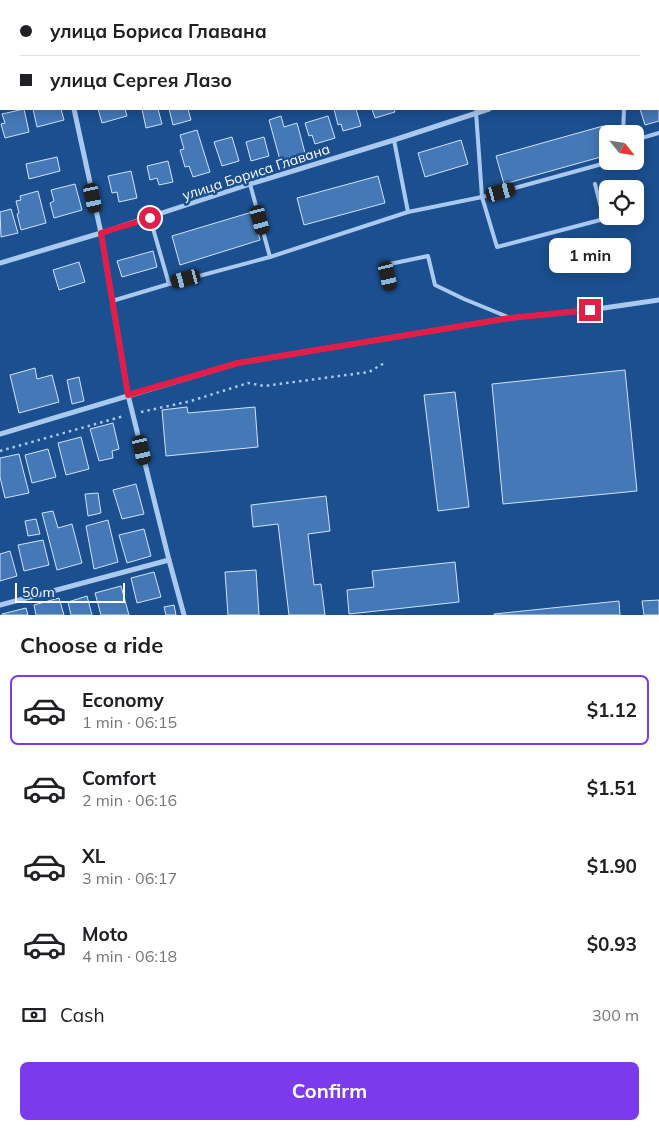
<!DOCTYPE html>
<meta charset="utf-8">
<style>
:root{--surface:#fff;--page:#f2f2f2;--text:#202124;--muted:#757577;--line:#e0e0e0;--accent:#7c3aed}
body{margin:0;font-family:Mulish,sans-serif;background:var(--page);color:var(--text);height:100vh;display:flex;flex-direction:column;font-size:19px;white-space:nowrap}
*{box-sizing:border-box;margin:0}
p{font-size:16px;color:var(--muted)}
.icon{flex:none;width:28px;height:28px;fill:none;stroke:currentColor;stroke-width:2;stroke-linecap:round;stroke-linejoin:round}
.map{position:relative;height:615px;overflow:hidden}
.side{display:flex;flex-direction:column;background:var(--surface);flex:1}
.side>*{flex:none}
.banner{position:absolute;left:0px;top:0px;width:660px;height:110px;box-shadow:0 2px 12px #0003;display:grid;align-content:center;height:110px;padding:0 20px;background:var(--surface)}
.needle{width:32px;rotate:120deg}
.tools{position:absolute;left:599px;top:125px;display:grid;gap:10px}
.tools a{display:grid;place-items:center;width:45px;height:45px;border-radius:8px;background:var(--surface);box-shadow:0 2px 12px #0003;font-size:25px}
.scale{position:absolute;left:15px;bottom:12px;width:110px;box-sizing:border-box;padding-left:5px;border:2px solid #fff;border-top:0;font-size:14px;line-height:18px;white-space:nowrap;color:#fff;-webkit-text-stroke:4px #1b4f8f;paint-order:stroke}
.end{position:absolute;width:22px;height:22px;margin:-11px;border:6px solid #e11d48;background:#fff;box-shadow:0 0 0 2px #fff}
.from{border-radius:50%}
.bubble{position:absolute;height:35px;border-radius:8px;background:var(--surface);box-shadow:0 2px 12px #0003;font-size:16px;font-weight:700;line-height:35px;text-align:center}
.car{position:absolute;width:15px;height:30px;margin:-15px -8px;border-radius:6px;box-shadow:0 0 4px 1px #0007;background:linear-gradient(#222 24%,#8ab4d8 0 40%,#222 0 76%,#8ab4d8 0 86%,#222 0)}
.banner b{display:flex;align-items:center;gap:18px;height:48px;font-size:19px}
.banner b+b{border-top:1px solid var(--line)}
.banner i{width:12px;height:12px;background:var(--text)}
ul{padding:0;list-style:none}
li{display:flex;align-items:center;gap:15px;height:70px;margin:0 10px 8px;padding:0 10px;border:2px solid transparent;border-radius:8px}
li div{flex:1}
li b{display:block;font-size:19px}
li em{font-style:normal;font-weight:700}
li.active{border-color:var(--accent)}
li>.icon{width:45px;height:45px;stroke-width:1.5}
h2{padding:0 20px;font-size:22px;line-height:60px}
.pay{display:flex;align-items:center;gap:12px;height:55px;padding:0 20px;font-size:19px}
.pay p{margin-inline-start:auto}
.cta{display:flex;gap:10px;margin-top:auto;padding:10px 20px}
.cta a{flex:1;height:58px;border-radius:8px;background:var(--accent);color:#fff;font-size:20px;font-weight:700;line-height:58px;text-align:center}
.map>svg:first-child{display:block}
.building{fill:#4478b7;stroke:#cfe3fa}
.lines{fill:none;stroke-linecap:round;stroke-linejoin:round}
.path{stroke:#a9c9ee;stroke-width:2.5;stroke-dasharray:2.5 4;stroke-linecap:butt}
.lane{stroke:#a9c9ee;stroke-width:4}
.street{stroke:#a9c9ee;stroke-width:5}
.route{stroke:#e11d48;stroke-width:6}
.labels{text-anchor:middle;stroke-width:5;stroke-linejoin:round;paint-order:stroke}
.street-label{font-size:14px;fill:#fff;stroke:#1b4f8f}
</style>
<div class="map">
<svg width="659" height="615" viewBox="0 0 659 615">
<rect width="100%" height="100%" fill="#1b4f8f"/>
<g class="building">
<path d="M659,93V121L645,125L640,109H659Z"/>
<path d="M24,109L29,132L5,138L1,124L5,123L2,114Z"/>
<path d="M33,109H61L64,120L37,127Z"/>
<path d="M98,109H125L127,116L102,123Z"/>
<path d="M142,109H158L162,124L146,128Z"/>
<path d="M169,109H188L191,120L173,125Z"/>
<path d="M334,109H356L361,126L343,131L341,124L338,125Z"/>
<path d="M372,109H394L395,112L375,118Z"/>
<path d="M281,116L284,127L297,123L305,153L280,160L269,120Z"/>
<path d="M328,116L335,138L315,144L312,135L309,136L305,123Z"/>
<path d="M603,126L608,143V155L504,184L496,156Z"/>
<path d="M197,130L210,172L193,177L189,166L185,167L180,150L184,149L180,135Z"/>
<path d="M232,137L239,161L222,166L214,142Z"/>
<path d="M264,137L269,156L251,161L246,142Z"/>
<path d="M461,140L468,164L425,177L418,153Z"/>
<path d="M57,157L60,171L29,179L26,164Z"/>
<path d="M168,161L173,182L159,185L157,178L150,180L147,166Z"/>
<path d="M131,171L137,198L119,202L117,192L112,193L108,176Z"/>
<path d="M378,176L385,203L304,225L297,198Z"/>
<path d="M75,184L82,210L54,218L50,203L54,201L51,190Z"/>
<path d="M38,191L46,223L21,230L17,214L19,213L16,201L21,200L20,196Z"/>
<path d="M11,209L18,233L1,237L0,212Z"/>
<path d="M252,212L260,240L180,265L172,236Z"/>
<path d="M153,251L157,267L122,277L117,261Z"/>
<path d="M79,262L85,282L59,290L53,270Z"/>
<path d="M35,368L37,379L52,375L59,402L19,413L10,375Z"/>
<path d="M625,370L637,491L503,504L492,384Z"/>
<path d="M79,377L84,401L72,404L67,380Z"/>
<path d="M455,392L469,507L438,511L424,395Z"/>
<path d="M187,407L188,413L255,407L258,447L166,456L162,410Z"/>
<path d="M113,423L119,449L112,451L113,458L99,461L90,429Z"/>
<path d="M81,437L89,469L66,475L58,443Z"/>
<path d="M48,449L56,477L32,483L25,455Z"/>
<path d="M19,454L29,493L5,498L0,477V458Z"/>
<path d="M136,484L144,514L122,519L113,490Z"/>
<path d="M98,493L101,513L88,516L85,494Z"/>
<path d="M326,496L330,531L308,534L314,585L321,584L325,615H289L278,524L253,527L251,505Z"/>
<path d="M53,511L58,528L72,524L82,563L57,570L42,513Z"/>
<path d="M36,519L40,534L28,536L25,521Z"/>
<path d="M108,520L118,562L94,569L86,526Z"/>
<path d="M144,529L151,556L127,563L119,535Z"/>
<path d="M43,540L49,565L24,571L18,545Z"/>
<path d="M10,551L17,576L0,581V554Z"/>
<path d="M455,562L459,602L349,614L347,590L374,587L372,571Z"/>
<path d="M256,570L259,615H228L225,572Z"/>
<path d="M154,572L161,597L137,603L131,578Z"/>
<path d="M121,586L129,615H101L95,593Z"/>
<path d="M87,596L92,615H71L68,602Z"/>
<path d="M59,598L64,615H36L34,605Z"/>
<path d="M659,600V615H644L642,601Z"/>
<path d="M619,601L620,615H494V614Z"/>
<path d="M174,605L176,615H166L164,607Z"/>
<path d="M26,608L28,615H2V614Z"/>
</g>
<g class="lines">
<g class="path">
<path d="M141,412L191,401L248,383L264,386L369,372L386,362"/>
<path d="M0,451L124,416"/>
</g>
<g class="lane">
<path d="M476,112L482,197L613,161"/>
<path d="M623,134L624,109"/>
<path d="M394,140L408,212L482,197L497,247L604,219L595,184"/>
<path d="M635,140L659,133"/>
<path d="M150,218L169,284L270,257L250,184"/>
<path d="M270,257L408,212"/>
<path d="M391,288L385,265L428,256L435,285L464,299L508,317"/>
<path d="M112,301L169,284"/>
</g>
<g class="street">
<path d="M263,0L264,1"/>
<path d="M311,1L315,0"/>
<path d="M0,98H1"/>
<path d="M74,109L101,233L128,395L169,560L184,615"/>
<path d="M0,263L101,233L250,184L394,140L489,109"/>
<path d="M0,434L238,363L510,318L590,310L659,300"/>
<path d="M0,605L169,560"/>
</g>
</g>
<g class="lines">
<path class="route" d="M150,218L101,233L128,395L238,363L510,318L590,310"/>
</g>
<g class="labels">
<g class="street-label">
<text transform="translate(256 172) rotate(-18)" y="5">улица Бориса Главана</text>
</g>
</g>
</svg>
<div class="tools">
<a><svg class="needle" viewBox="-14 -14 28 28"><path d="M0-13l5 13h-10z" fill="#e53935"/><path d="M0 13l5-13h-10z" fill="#757577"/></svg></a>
<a><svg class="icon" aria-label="locate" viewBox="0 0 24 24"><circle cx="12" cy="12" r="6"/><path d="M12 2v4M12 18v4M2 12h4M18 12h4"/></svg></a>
</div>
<div class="scale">50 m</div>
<i class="end from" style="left:150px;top:218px"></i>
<i class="end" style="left:590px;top:310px"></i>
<div class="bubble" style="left:549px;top:238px;width:82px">1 min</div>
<i class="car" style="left:501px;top:192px;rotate:75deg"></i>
<i class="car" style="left:93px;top:198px;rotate:168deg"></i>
<i class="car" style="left:260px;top:220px;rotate:165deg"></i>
<i class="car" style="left:388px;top:276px;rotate:167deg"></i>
<i class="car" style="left:186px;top:279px;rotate:255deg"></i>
<i class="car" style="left:142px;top:450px;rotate:167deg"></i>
<div class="banner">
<b><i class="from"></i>улица Бориса Главана</b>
<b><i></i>улица Сергея Лазо</b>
</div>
</div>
<section class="side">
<h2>Choose a ride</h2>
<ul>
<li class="active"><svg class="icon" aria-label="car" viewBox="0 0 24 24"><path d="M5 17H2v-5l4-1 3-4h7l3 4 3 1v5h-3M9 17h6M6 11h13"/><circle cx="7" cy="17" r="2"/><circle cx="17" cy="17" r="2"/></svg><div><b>Economy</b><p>1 min · 06:15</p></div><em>$1.12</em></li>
<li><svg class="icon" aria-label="car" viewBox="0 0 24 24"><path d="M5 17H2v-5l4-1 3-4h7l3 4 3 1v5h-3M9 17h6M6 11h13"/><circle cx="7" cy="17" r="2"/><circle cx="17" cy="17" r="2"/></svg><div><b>Comfort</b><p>2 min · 06:16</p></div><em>$1.51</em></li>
<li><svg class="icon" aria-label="car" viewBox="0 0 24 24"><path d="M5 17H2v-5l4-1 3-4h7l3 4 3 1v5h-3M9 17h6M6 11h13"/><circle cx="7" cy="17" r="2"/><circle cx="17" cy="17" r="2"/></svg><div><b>XL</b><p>3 min · 06:17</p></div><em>$1.90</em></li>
<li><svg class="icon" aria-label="car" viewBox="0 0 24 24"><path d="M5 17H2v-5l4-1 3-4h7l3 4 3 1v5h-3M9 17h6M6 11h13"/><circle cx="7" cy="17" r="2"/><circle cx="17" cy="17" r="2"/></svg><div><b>Moto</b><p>4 min · 06:18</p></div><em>$0.93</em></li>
</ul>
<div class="pay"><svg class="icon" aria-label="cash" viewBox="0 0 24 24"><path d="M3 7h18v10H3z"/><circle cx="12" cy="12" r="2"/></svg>Cash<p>300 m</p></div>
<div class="cta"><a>Confirm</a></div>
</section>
